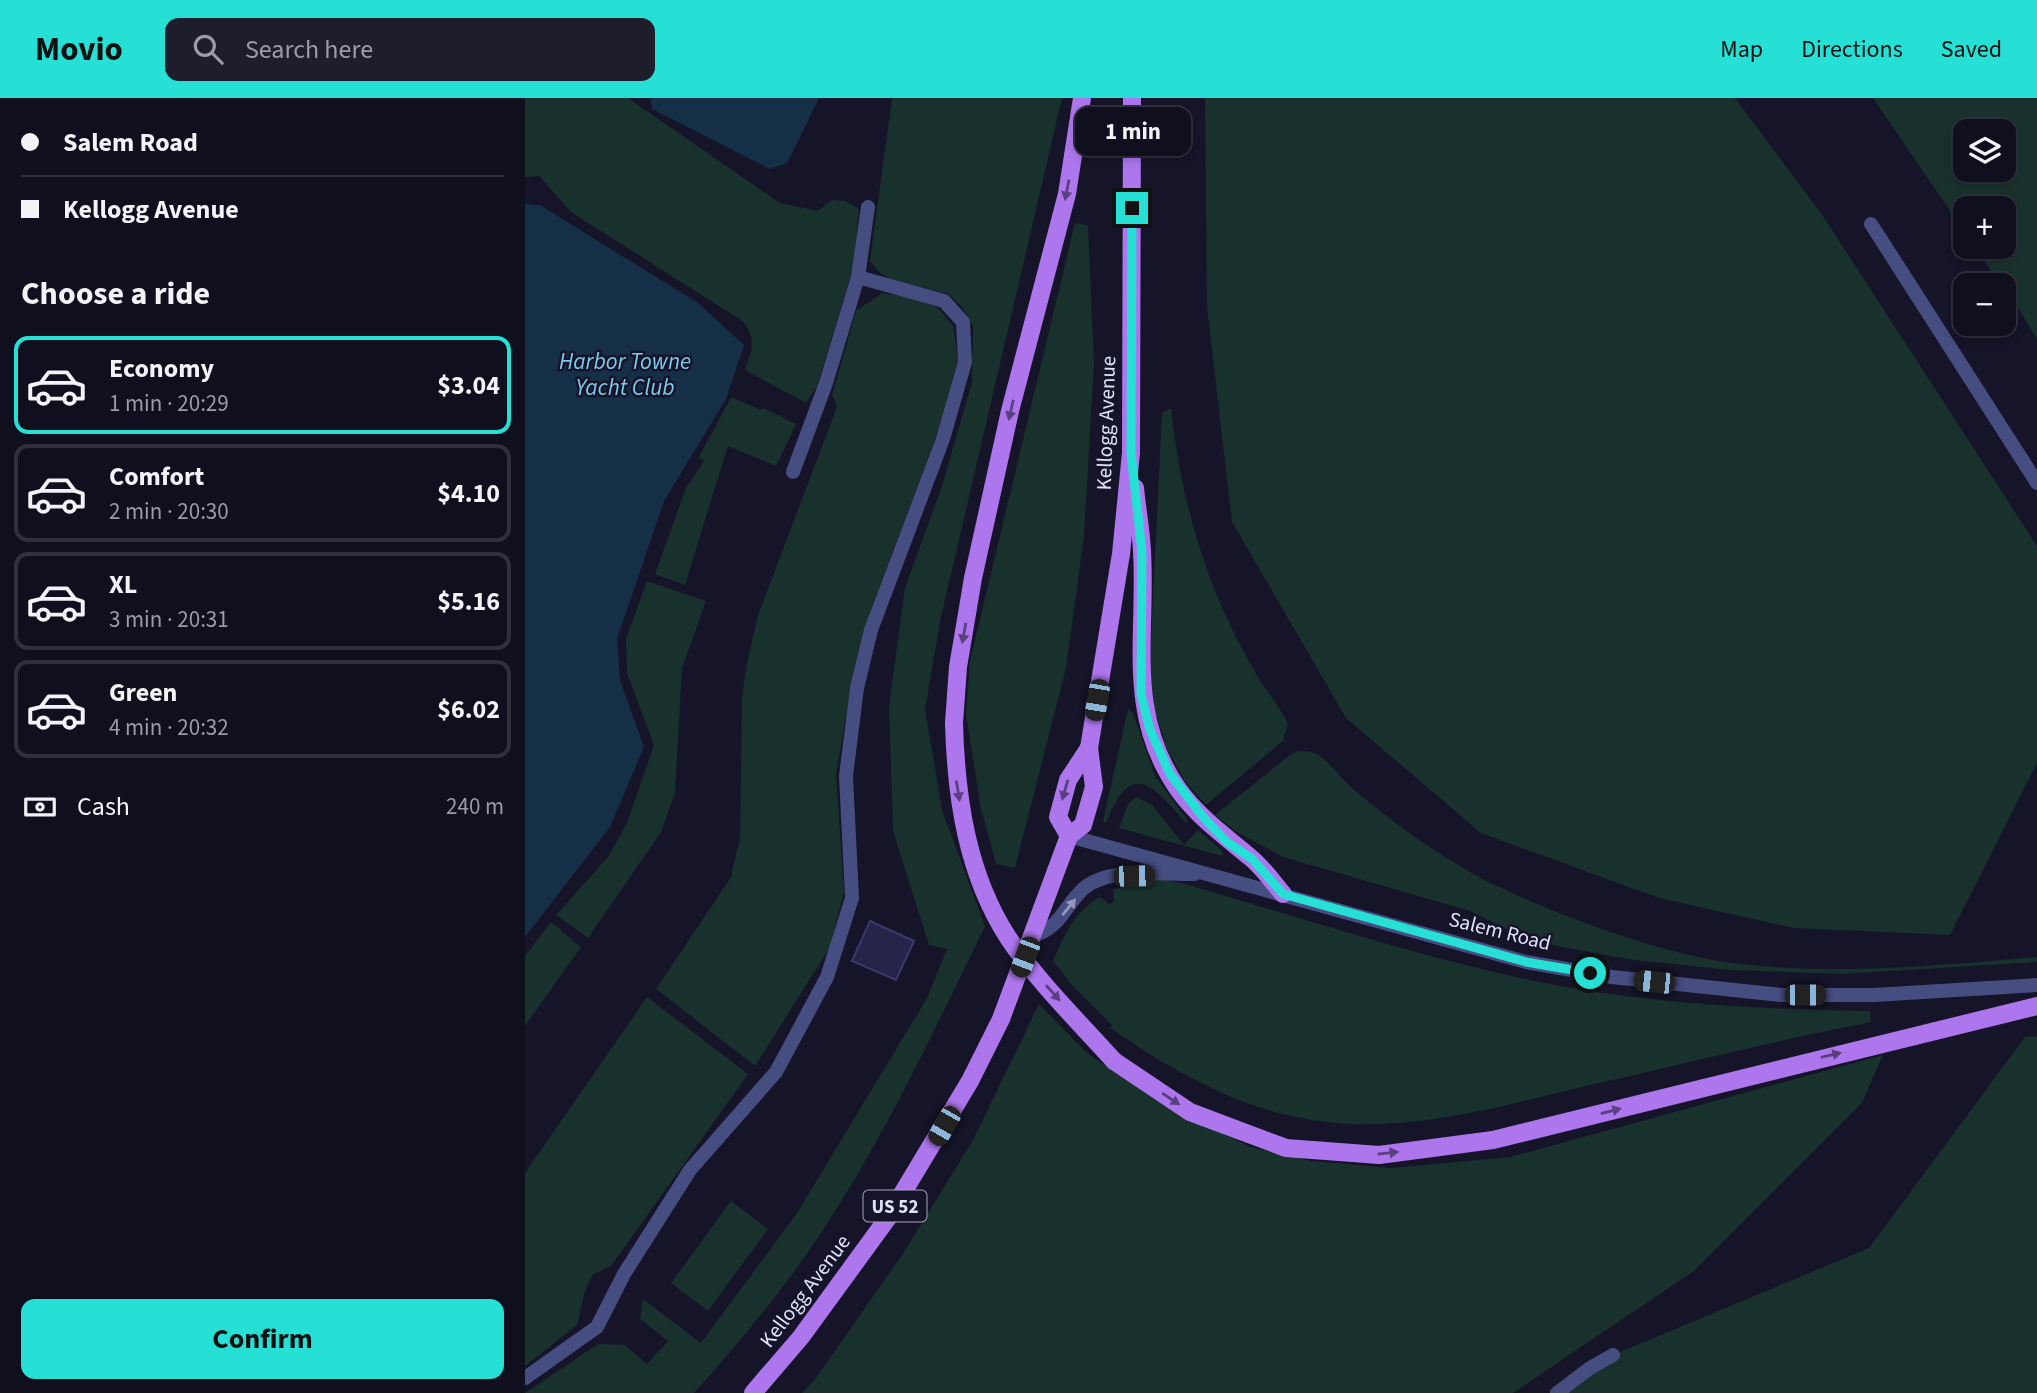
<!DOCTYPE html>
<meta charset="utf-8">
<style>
:root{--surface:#100f1e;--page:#1e1d2b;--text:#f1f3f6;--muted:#9c9ca4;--line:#302f3c;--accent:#26e0d6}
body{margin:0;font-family:"Source Sans 3",sans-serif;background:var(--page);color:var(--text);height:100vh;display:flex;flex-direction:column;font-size:26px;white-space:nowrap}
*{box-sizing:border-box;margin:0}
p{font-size:23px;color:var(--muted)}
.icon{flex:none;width:38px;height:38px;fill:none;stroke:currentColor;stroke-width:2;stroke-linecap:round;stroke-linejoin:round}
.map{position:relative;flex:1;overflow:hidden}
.panel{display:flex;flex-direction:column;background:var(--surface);width:525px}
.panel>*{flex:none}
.banner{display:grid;align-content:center;height:154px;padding:0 21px;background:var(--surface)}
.buttons{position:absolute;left:1428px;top:21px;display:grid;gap:14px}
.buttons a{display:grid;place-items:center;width:63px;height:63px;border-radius:14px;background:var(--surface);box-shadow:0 4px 10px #0003,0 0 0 2px var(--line);font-size:35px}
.end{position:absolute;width:32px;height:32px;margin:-16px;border:9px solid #26e0d6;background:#111;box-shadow:0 0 0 4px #111}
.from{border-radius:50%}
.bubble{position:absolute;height:49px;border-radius:14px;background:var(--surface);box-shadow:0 4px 10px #0003,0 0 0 2px var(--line);font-size:23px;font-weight:700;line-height:49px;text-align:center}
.car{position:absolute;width:21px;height:42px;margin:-21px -10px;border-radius:9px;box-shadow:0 0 5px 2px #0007;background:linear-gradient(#222 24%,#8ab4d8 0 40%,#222 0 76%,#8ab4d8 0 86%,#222 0)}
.banner b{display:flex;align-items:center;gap:24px;height:66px;font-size:26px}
.banner b+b{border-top:2px solid var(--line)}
.banner i{width:18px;height:18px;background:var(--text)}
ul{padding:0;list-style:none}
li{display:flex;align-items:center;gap:21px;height:98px;margin:0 14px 10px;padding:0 7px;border:4px solid var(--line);border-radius:14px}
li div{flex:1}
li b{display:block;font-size:26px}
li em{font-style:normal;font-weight:700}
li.active{border-color:var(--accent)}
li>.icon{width:63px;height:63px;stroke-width:1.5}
h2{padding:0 21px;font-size:32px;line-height:84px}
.pay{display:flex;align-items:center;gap:18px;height:77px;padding:0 21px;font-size:26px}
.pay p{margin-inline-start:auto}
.cta{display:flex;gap:14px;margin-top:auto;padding:14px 21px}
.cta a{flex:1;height:80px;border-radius:14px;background:var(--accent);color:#111;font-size:28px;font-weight:700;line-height:80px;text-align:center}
header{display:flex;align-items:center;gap:42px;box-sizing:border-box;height:98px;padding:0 35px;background:var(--accent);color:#111}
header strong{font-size:33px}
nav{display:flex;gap:38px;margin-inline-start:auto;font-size:24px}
.search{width:490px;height:63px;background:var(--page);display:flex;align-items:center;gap:18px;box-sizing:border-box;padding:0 24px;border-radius:14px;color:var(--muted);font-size:26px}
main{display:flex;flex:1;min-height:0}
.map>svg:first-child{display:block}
.green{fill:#18312c;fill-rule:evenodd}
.water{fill:#152f46}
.building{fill:#252347;stroke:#3a386f;stroke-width:2}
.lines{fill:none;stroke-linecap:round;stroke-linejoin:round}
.service{stroke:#464d81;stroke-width:14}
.minor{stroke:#464d81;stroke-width:14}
.tertiary{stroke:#464d81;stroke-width:14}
.primary{stroke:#ad76ec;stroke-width:18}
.primary-bridge{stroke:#ad76ec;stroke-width:18}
.oneway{fill:#594080}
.oneway2{fill:#9397be}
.route{stroke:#26e0d6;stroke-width:9}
.labels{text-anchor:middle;stroke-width:5;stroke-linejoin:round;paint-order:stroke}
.shield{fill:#151428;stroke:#a3a4bc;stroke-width:2}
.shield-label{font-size:19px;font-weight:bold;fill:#e0e1fb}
.street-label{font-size:21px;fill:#e0e1fb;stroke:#151428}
.water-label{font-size:23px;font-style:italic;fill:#7ccaec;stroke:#151428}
</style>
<header>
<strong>Movio</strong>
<div class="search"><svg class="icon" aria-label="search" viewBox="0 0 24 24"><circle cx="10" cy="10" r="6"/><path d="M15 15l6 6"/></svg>Search here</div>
<nav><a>Map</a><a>Directions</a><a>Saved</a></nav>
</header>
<main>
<section class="panel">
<div class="banner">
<b><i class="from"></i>Salem Road</b>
<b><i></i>Kellogg Avenue</b>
</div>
<h2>Choose a ride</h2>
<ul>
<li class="active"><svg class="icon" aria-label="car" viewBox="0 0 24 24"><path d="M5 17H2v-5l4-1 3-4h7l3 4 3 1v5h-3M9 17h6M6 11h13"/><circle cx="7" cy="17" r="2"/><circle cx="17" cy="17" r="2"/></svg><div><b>Economy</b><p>1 min · 20:29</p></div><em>$3.04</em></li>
<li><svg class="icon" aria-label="car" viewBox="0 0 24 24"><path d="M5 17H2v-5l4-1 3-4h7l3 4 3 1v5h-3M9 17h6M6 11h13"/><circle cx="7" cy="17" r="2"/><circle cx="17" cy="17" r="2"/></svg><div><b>Comfort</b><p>2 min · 20:30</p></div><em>$4.10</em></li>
<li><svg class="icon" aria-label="car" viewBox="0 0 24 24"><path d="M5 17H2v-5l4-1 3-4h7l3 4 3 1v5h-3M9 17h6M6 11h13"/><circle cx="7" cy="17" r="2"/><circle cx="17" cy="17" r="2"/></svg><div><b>XL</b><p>3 min · 20:31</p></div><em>$5.16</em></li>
<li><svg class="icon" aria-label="car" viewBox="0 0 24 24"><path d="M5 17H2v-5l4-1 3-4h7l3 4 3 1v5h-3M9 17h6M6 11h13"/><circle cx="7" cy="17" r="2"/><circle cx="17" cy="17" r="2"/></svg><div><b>Green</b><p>4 min · 20:32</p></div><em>$6.02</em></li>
</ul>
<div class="pay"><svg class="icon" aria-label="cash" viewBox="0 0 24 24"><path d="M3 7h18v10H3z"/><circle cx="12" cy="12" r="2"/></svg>Cash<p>240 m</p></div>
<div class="cta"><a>Confirm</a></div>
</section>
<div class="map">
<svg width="1512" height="1295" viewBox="0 0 1512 1295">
<rect width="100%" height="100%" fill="#151428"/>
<g class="green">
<path d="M0,0H103L255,105L293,113L307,102L321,103L334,111L329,167L292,288L281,305L220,272C227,252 231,242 219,224L46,114L14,78L0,79Z"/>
<path d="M367,0H537L416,519L400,611L417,712L460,828C410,931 361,1036 298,1132C260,1190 215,1244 169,1295H0L73,1246L100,1247L122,1266L143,1243L115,1221L118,1201L176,1245L272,1115L402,900L422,851L404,847L368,733L364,608L380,490L417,388L447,284L448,228L438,210L423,196L368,182L355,175L345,163Z"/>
<path d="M680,0H1210L1298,118L1512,448V665L1425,837L1269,830L1134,800L956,735L821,620L707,424L682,208Z"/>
<path d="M1348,0H1512V241L1479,187H1476L1449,149H1479V110H1440V135ZM1440,33H1479V72H1440Z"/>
<path d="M550,125L563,127L569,265L559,438L541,570L490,770L471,766L456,711L441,616L445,563Z"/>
<path d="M357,195L390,200L413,210L428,228L433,261L414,330L345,514L326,588L311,677L319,794L304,851L230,968L131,891L206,779L215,739L217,600L222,565L233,517L312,309L307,297L331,213Z"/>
<path d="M206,299L236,312L238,310L271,326L251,368L203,348L160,487L130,476L161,390L179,363L174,359Z"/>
<path d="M646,310C656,404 681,490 729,572C739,591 754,607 763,626L758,643L681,707L659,682L641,649L629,609L625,562L637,315Z"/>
<path d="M122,483L181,503L157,570L150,695L136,734L63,840L31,817L83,759L102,725L129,647L102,575L101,541Z"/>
<path d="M603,611L608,615L630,678L663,723L661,725C627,686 606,661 581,725L578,723Z"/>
<path d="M774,653C784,653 791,654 799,661C809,670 818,682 828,691C868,725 909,754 954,779C1018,812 1124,852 1194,863C1299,879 1407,868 1512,859V864L1317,876L1205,872L1102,861L1006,843L945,813L758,759L710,733L690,717L765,657Z"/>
<path d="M611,699L627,707L659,747L673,732L697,753V758L594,730L603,706Z"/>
<path d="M622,782H642L667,788C783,822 900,861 1019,885C1127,906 1236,911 1345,913L1346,924C1249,943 1153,967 1057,989C973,1009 889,1034 801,1024C718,1014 653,976 585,930L587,927L547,887L528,863C540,836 548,816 574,799L585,806L589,804L588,791Z"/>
<path d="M26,824L56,849L0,928V858Z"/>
<path d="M122,899L223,976L86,1168L67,1177L59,1196L52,1227L0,1268V1075Z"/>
<path d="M514,906L562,955L637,1006L726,1049L787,1063L866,1070L985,1059L1358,957L1337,1005L1169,1173L988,1295H277L291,1280L379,1154L448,1042Z"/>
<path d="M1512,938V1295H1032L1088,1257L1344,1150L1500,939Z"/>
<path d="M206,1103L243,1131L183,1213L146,1185Z"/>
</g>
<g class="water">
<path d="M126,0H294L262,65L245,71L127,11Z"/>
<path d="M0,106L15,107L173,205L219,247L201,301L139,403L92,541L95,582L119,649L85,729L0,839Z"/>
</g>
<path class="building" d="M345,823L389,843L371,882L327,863Z"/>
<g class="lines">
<g class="service">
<path d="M268,374L301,285L333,179L343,109"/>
<path d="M0,1280L72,1229L99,1176L165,1072L251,974L302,879L327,800L321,678L332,590L346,532L418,341L440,264L438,224L419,203L333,179"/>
</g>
<g class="minor">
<path d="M1346,126L1512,385"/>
<path d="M1032,1295L1065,1270L1088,1257"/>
</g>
<g class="tertiary">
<path d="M544,738L1001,864L1087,879L1256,897H1349L1512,887"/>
<path d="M508,838C536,829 538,810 558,791C584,768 637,777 670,776"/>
</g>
<g class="primary">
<path d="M610,390C612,411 616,432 617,453C622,538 600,615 653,691C673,719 700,738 726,760C738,770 748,784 758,796"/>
<path d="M429,625L433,569L448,480L485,313L542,96L557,0"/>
<path d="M544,738L533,719L543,682L564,650"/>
<path d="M589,963L665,1014L761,1050L854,1057L968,1042L1512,908"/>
<path d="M228,1295L276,1239L362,1121L445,983L476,921L544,738L558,727L569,689L564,650L596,456L606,355L607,0"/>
</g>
<path class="primary-bridge" d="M429,625C431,700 442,777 484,841C514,885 554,924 589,963"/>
</g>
<defs><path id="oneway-solid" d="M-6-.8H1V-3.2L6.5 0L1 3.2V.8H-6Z" transform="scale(1.75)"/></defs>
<g class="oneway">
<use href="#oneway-solid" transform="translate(542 92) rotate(101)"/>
<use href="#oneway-solid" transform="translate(486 312) rotate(103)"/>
<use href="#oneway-solid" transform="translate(439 535) rotate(100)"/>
<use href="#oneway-solid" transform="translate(540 692) rotate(106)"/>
<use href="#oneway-solid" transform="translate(433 693) rotate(81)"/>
<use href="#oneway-solid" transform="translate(528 895) rotate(48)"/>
<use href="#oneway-solid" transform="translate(1306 957) rotate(-13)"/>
<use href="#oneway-solid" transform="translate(646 1001) rotate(34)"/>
<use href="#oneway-solid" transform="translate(1086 1013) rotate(-14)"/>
<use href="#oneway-solid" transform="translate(863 1055) rotate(-6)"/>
</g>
<use class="oneway2" href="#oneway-solid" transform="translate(544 809) rotate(-51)"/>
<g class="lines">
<path class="route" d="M607,110L606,355L617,454L616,596L625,632L645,676L678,719L702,744L727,761L758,796L1001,864L1065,875"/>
</g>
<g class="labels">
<rect class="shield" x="338.5" y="1092.5" width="63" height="31" rx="5"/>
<g class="shield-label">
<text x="370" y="1115">US 52</text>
</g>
<g class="street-label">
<text transform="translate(581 325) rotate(-88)" y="7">Kellogg Avenue</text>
<text transform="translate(975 833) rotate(14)" y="7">Salem Road</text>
<text transform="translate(280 1193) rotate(-53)" y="7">Kellogg Avenue</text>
</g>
<g class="water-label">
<text x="100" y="271">Harbor Towne<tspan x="100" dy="26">Yacht Club</tspan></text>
</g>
</g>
</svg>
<div class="buttons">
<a><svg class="icon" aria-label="layers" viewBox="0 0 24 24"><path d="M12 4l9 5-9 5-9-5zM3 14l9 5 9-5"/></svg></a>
<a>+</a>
<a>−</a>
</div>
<i class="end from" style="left:1065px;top:875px"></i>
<i class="end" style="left:607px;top:110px"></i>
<div class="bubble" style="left:550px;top:9px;width:116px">1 min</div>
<i class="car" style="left:572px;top:602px;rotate:190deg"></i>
<i class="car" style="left:609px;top:778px;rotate:89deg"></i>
<i class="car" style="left:500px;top:859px;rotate:201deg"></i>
<i class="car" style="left:1129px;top:884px;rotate:276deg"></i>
<i class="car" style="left:1280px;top:897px;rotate:90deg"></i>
<i class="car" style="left:419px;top:1028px;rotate:210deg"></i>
</div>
</main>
